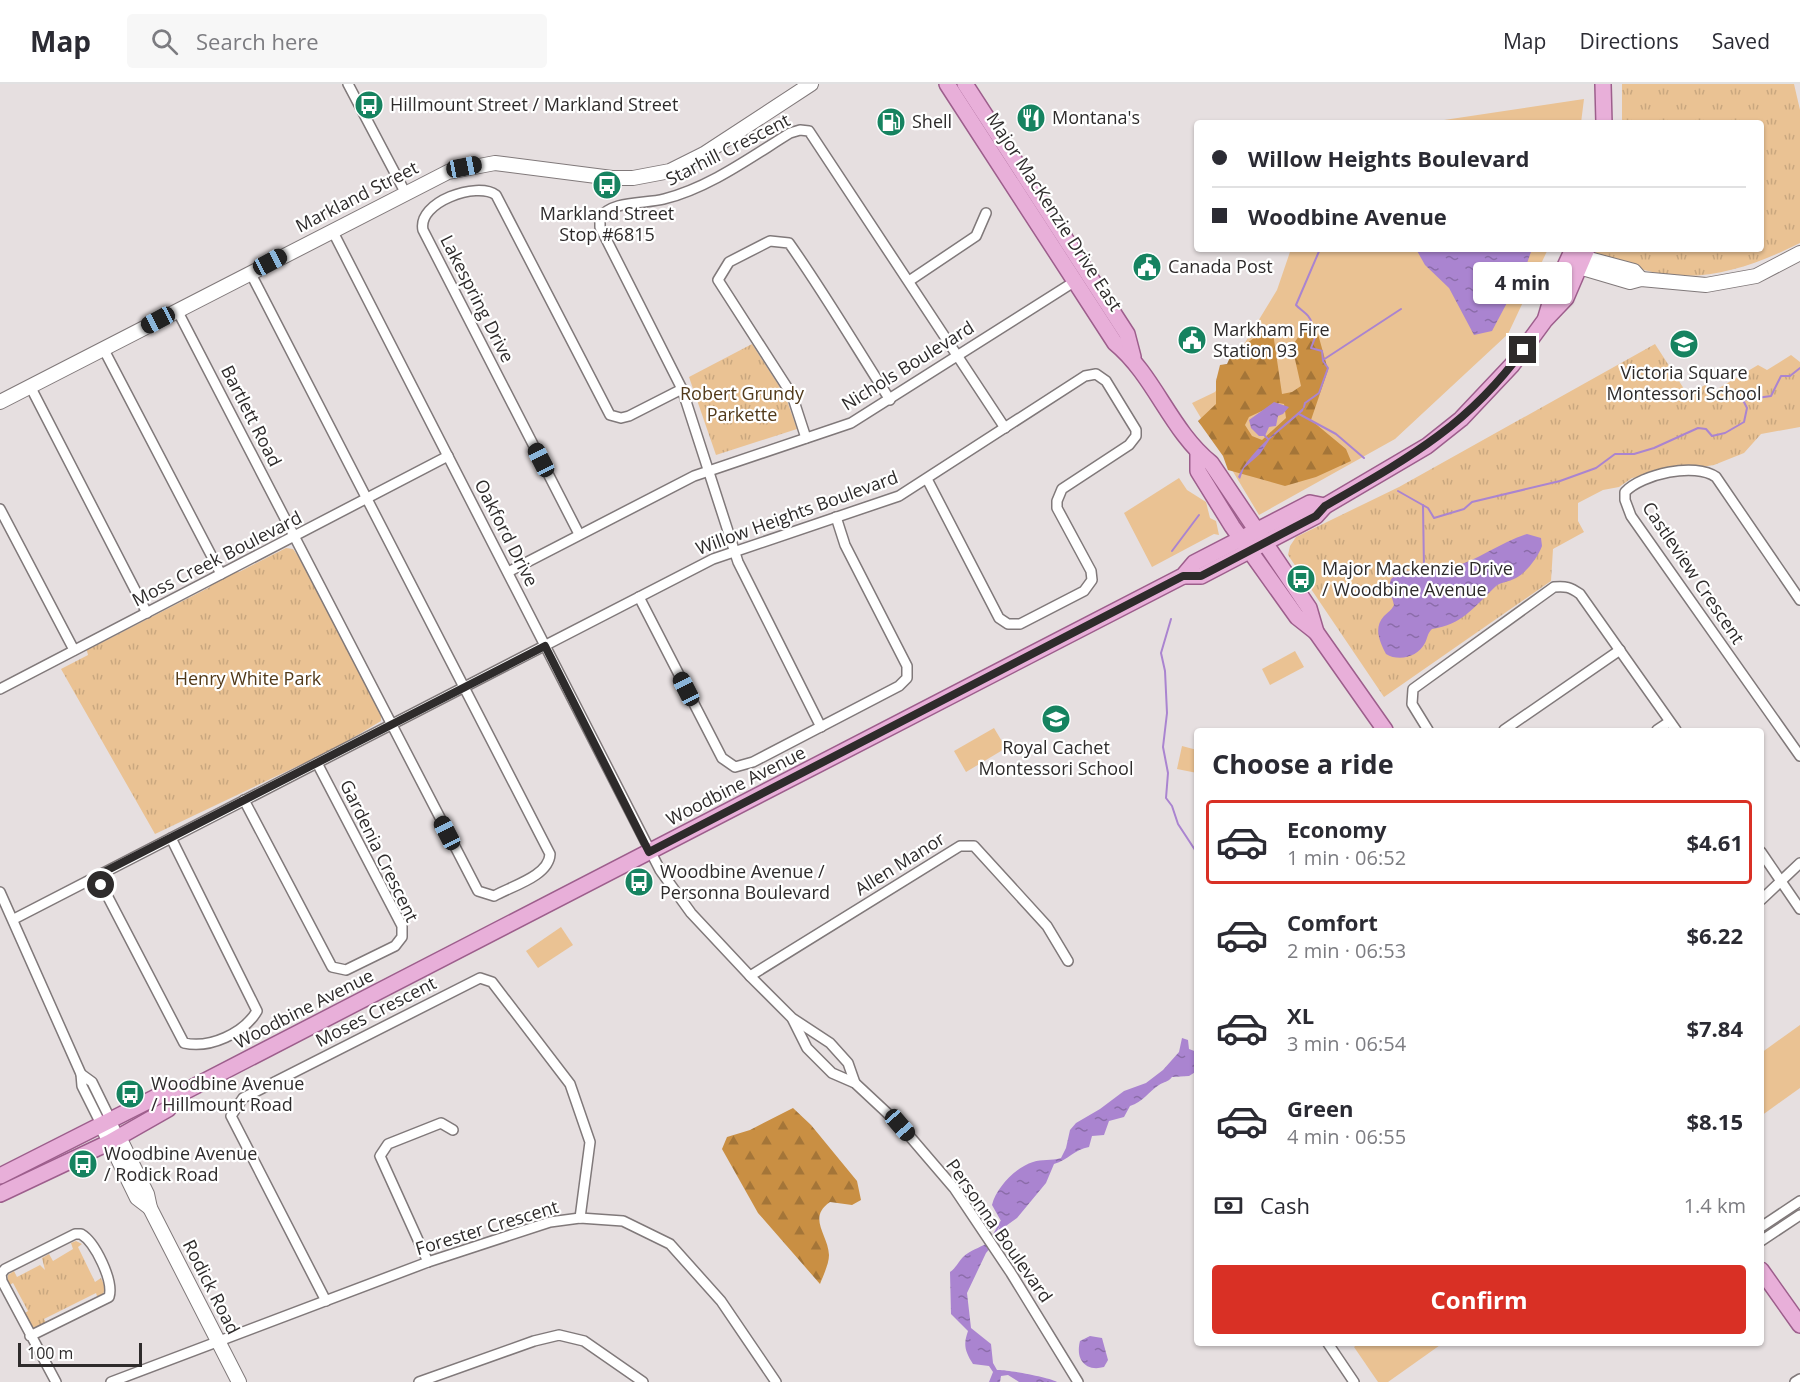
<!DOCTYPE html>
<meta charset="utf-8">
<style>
:root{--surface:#fff;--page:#f7f7f7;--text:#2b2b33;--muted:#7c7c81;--line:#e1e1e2;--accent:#d93025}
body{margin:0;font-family:"Open Sans",sans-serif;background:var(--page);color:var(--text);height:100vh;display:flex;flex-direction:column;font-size:22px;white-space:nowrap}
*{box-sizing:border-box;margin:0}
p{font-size:20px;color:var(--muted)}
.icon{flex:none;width:33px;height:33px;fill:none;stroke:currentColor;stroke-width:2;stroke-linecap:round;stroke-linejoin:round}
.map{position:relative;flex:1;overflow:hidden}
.side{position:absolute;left:1194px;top:644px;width:570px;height:618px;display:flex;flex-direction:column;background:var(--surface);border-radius:6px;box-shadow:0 2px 4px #0004}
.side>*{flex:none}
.guide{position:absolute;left:1194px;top:36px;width:570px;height:132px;border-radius:6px;box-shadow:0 2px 4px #0004;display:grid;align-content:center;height:132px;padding:0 18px;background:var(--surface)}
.scale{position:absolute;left:18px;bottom:15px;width:124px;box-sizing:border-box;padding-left:6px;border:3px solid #2e2b2b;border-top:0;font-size:16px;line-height:21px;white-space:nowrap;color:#2e2b2b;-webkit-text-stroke:4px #fff;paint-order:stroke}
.end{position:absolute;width:27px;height:27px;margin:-14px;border:8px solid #2e2b2b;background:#fff;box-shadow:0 0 0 3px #fff}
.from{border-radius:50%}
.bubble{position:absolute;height:42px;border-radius:6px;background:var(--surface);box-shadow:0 2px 4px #0004;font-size:20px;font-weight:700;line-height:42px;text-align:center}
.car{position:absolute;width:18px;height:36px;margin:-18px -9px;border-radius:8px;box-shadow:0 0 4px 2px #0007;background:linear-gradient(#222 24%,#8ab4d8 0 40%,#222 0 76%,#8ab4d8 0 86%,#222 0)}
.guide b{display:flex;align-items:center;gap:21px;height:57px;font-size:22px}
.guide b+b{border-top:2px solid var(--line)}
.guide i{width:15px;height:15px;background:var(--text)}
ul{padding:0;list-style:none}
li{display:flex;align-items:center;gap:18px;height:84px;margin:0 12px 9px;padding:0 6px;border:3px solid transparent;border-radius:6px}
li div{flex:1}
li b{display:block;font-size:22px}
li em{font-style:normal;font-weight:700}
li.active{border-color:var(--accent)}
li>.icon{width:54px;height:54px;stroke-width:1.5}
h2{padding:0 18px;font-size:27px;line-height:72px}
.pay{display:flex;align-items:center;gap:15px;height:66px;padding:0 18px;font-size:22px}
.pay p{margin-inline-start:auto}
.button{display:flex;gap:12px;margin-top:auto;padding:12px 18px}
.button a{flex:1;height:69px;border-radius:6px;background:var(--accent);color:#fff;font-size:24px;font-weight:700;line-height:69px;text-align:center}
header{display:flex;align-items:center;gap:36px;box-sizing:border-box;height:84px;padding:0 30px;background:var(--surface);border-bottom:2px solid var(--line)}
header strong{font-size:28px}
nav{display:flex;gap:33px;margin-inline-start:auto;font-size:21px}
.search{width:420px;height:54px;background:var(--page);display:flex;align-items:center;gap:15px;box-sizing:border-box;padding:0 21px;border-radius:6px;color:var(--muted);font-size:22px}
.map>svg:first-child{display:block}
.grass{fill:#eac293}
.forest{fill:url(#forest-firs);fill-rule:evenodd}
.park{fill:url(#park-tufts)}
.water{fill:url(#water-ripples)}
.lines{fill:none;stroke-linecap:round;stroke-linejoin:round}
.stream{stroke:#aa84d0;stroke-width:2}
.street-casing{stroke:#80797a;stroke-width:12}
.secondary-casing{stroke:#80797a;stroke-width:16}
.primary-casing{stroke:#9d5e8c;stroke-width:18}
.street{stroke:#fff;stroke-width:9}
.secondary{stroke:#fff;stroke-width:14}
.primary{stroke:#e8afd9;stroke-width:15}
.route{stroke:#2e2b2b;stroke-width:8}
.labels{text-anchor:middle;stroke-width:4.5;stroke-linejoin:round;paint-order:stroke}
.poi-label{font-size:18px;fill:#2e2b2b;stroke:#fff;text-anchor:start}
.street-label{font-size:18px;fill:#2e2b2b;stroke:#fff}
.park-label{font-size:18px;fill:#513919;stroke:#fff}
</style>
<header>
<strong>Map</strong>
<div class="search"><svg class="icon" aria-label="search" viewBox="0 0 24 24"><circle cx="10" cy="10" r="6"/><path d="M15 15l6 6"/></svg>Search here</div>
<nav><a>Map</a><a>Directions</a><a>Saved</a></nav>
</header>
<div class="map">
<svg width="1800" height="1298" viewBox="0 0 1800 1298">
<defs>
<pattern id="forest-firs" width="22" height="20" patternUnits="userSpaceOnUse" patternTransform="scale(1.5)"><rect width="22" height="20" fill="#c98f43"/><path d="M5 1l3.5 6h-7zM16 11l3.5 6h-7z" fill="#a47538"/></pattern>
<pattern id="park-tufts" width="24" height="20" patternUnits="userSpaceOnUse" patternTransform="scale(1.5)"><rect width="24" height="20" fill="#eac293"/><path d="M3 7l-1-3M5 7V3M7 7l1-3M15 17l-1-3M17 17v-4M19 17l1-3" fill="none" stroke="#c9a77f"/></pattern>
<pattern id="water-ripples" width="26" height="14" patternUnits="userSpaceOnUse" patternTransform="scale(1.5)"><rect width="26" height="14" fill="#aa84d0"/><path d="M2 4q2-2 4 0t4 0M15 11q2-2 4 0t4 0" fill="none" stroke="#8b6ca9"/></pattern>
</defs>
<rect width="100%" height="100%" fill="#e6dfe0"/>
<g class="grass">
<path d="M1584,15L1581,39H1424Z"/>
<path d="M1291,165H1548L1508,250L1395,355L1259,431L1192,319L1215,308L1277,206Z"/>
<path d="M1179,394L1187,406L1206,418L1210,434L1216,437L1219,451L1214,450L1152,483L1124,429Z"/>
<path d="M1295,567L1304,583L1270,601L1262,585Z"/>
<path d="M994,644L1006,664L966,688L954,667Z"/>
<path d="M1182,662L1197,666V689L1177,685Z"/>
<path d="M561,843L573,861L538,884L526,867Z"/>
<path d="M1800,941V1004L1761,1032V969Z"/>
<path d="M1360,1258H1443V1259L1388,1298H1378L1354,1263Z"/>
</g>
<g class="forest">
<path d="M1272,242L1282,310L1292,308L1301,302L1292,262L1306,242L1318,250L1328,286L1311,336L1346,365L1351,377L1316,393L1285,402L1228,386L1223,372L1198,337L1216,320V297L1220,281L1227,280L1232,269ZM1279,319L1284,320L1286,334L1262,356L1252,352L1245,341L1249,333Z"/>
<path d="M793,1024L811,1041L857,1097L861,1116L852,1121L830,1118C807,1134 828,1150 829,1171C829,1180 823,1192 820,1200L758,1129L722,1065L727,1053L750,1046Z"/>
</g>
<g class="park">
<path d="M1622,0H1794L1800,26V159C1756,181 1707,199 1657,189C1636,185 1615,176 1595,170L1596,165H1761V39H1622Z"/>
<path d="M752,260L785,311L797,345L716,371L689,293Z"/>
<path d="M1655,260L1688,311L1705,301L1714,307L1758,281L1767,286L1791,271L1800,278V343L1761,350L1744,369L1714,381L1632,394L1619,403L1603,406L1578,419V437L1584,448L1553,465L1551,497L1384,613L1288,471L1290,462L1296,453L1399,403Z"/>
<path d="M286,464L293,465L306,483L381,629V637L306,682L302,680L155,750L61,585L88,571L86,563L91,564L210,503L211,499L234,487L239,488Z"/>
<path d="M76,1157L82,1160L78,1163L95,1198L101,1194L105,1203L103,1211L98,1215L96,1209L44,1235L47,1241L31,1248L22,1231L28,1227L13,1199L6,1203L8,1191L14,1187L17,1193L40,1181L45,1186L42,1174L49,1170L53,1177L73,1165L71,1159Z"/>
</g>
<g class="water">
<path d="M1416,165H1532L1525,185L1492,247L1474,251L1449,204L1425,181Z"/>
<path d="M1274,318L1289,323L1283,330L1278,332L1276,342L1269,343L1265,352H1259L1251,344L1249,336Z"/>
<path d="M1304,323L1303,327L1270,355L1260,370L1244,384L1240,395L1238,393C1248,369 1284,341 1304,323Z"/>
<path d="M1527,450L1541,454L1542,462C1538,473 1527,488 1516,494C1509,498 1500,498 1495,503C1474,523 1462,541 1432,545C1427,550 1428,553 1425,559C1418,573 1399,578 1386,570C1380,558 1373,544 1384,532C1388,528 1391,527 1394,521L1389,503L1391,495C1408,481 1430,488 1450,484C1477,477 1501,458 1527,450Z"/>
<path d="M1182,954L1188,956L1189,965L1197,968V987L1189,992L1172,993C1167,999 1165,997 1159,1001C1148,1008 1143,1018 1130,1022L1124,1033L1109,1037L1104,1051L1092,1052L1089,1063C1075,1065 1068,1076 1054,1080L1046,1099L1017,1134L1003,1144L999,1154L986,1169L967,1209L971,1244L991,1260L993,1279L997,1286C1005,1285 1052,1294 1057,1298H1019L1008,1291L1001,1292L1000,1298H989L993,1288L989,1282L973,1280C965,1267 963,1261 968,1247L951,1230L950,1188C956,1184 958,1178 963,1173C979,1159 996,1164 1001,1137L992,1121C996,1104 1016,1083 1033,1078C1042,1075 1051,1077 1061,1074L1066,1064L1070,1046L1076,1039L1100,1025L1124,1007L1146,999L1163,986L1179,968Z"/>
<path d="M1090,1252L1102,1254L1108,1276L1104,1283C1086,1288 1075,1276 1080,1257Z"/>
</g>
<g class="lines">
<g class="stream">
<path d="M1323,276L1401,225"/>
<path d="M1304,323L1305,319L1319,309L1328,284L1323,277L1322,267L1311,264L1315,254C1312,248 1313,246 1312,240C1310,230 1301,227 1296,221L1320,165"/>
<path d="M1299,330L1336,350L1364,374"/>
<path d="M1265,352L1268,355"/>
<path d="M1398,407L1428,424L1434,434L1464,425L1472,418L1560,397L1596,384L1615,370H1634L1654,364L1698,344L1706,345L1712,352L1725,349L1744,338L1747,324L1743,316L1771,312L1781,292H1790L1800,284"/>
<path d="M1423,421L1424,486"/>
<path d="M1172,467L1199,431"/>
<path d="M1171,535L1161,569L1165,587L1167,629L1163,663L1168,689L1166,714L1172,722L1178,740L1197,769"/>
<path d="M992,1154L1001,1138"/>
</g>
<g class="street-casing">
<g id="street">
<path d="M348,0L405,108"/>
<path d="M332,146L660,786L691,829L750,892L792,934L830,959L848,979L855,999"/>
<path d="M909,197L976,152L986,129"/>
<path d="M177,226L478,807L494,812C512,802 549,792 550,770L250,188"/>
<path d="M103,264L221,490"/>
<path d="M30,302L147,529"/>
<path d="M806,354L792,311L718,196L729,178L770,157L789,159C825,210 856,263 890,316"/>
<path d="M0,425L74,566"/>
<path d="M579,450L423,146C417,118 477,97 496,111L610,331L621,334L629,332L682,305"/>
<path d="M508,488L694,392L851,339L1077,196"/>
<path d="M639,513L722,674L735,683L753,678L899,602L907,594V582L845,461L836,433"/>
<path d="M1800,516L1716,393C1695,378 1642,390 1625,408V416L1631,432L1800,672"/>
<path d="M0,605L448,372"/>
<path d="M821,643L738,478L682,305L600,143V134C611,116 646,120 664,115C709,104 751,73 790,49L800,46L809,47L1005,344"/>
<path d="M1428,646L1412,620L1413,605L1554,503C1566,502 1570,503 1580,510L1676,646"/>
<path d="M1504,646L1620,566"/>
<path d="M1657,646L1669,638"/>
<path d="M244,716L332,883L346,886L395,862L402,853V842L317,679"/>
<path d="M1761,768L1800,825"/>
<path d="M97,792L184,959C210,965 244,949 257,927L171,754"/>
<path d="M0,808L81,990L82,1002L102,1042"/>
<path d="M1761,816L1800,779"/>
<path d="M14,835L713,475L899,412L1085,292L1096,290L1106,297L1136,346V352L1129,361L1062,405L1057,417V424L1091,487L1092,496L1084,507L1020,540H1008L999,534L927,395"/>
<path d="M750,892L960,762H974L1047,842L1068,877"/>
<path d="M793,936L807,964L832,989L855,999L900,1041L954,1104L1011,1189L1078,1298"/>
<path d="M81,990L92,998L119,1053"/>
<path d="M1761,1143L1800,1117"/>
<path d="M1761,1157L1800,1131"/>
<path d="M428,1178L380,1072L388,1060L441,1039L453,1046"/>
<path d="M326,1217L231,1032L243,1014L480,894L492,898L570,1000L590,1058L580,1134"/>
<path d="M30,1252L109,1213C114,1197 95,1158 81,1150H75L5,1185L1,1190L2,1197L56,1298"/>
<path d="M1327,1258L1354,1298"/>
<path d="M111,1298L428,1178L550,1138L580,1134L623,1137L670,1160L721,1217L776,1298"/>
<path d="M419,1298L534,1257L559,1251L584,1257L643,1298"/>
<path d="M1795,1298L1800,1295"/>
</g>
</g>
<g class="secondary-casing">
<g id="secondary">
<path d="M1574,171L1634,187L1641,195"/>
<path d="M1569,180L1630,198L1641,195L1706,201L1756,192L1800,169"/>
<path d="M0,318L448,88L495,79L612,94H633L670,87L704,70L811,0"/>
<path d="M102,1042L137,1114L150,1124"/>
<path d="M119,1053L147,1110L150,1124L239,1298"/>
</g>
</g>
<g class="primary-casing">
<g id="primary">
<path d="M947,0L1115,259C1155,292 1170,346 1211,379L1309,524L1316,548L1385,646"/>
<path d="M965,0L1127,250L1133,273"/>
<path d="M1603,0L1604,39"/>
<path d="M1546,233L1554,206L1573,165"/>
<path d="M1198,369V387L1232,442L1297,533L1316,548"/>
<path d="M1183,492H1201L1316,432L1325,422L1427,362L1461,335L1512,281L1545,236L1566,214L1587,165"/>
<path d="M0,1092L162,1010L178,1011"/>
<path d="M0,1110L110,1058L168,1025L178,1011L1183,492L1194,479L1310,419L1325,422"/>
<path d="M1761,1186L1800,1241"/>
</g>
</g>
<use href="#street" class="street"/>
<use href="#secondary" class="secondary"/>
<use href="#primary" class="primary"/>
</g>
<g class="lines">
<path class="route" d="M101,801L96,792L545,562L649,768L1183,492H1201L1316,432L1325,422C1405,376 1467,343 1523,266"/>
</g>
<defs>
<g id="bus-disc" transform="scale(1.5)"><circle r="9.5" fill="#168360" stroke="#fff"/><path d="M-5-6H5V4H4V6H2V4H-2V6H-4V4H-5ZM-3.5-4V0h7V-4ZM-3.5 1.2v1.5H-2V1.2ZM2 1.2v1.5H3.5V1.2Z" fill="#fff"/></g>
<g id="restaurant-disc" transform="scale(1.5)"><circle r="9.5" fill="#168360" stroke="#fff"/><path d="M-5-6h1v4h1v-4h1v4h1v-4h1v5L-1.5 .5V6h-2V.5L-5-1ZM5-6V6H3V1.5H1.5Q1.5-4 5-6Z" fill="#fff"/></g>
<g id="fuel-disc" transform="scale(1.5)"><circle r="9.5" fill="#168360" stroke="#fff"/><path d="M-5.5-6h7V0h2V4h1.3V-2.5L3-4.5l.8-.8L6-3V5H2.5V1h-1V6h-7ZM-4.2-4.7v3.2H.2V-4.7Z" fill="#fff"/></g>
<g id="civic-disc" transform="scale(1.5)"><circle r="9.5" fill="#168360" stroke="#fff"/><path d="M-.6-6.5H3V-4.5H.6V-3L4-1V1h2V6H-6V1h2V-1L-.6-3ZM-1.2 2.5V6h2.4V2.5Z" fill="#fff"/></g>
<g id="school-disc" transform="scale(1.5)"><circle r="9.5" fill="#168360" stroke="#fff"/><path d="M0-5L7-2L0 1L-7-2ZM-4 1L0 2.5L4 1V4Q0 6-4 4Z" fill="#fff"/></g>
</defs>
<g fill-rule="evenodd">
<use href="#bus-disc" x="369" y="21"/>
<use href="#restaurant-disc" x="1031" y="34"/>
<use href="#fuel-disc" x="891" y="38"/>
<use href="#bus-disc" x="607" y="101"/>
<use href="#civic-disc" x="1147" y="183"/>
<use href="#civic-disc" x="1192" y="256"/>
<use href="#school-disc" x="1684" y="260"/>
<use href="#bus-disc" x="1301" y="495"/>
<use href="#school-disc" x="1056" y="635"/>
<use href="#bus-disc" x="639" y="798"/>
<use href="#bus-disc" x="130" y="1010"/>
<use href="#bus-disc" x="83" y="1080"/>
</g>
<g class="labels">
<g class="poi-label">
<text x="390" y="27">Hillmount Street / Markland Street</text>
<text x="1052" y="40">Montana's</text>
<text x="912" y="44">Shell</text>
<text x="607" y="136" text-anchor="middle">Markland Street<tspan x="607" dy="21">Stop #6815</tspan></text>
<text x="1168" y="189">Canada Post</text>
<text x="1213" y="252">Markham Fire<tspan x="1213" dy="21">Station 93</tspan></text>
<text x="1684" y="295" text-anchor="middle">Victoria Square<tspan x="1684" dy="21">Montessori School</tspan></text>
<text x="1322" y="491">Major Mackenzie Drive<tspan x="1322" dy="21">/ Woodbine Avenue</tspan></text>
<text x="1056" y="670" text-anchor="middle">Royal Cachet<tspan x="1056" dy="21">Montessori School</tspan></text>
<text x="660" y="794">Woodbine Avenue /<tspan x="660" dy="21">Personna Boulevard</tspan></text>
<text x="151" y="1006">Woodbine Avenue<tspan x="151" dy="21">/ Hillmount Road</tspan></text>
<text x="104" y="1076">Woodbine Avenue<tspan x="104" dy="21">/ Rodick Road</tspan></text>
</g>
<g class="street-label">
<text transform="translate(728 66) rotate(-27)" y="6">Starhill Crescent</text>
<text transform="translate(357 113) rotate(-27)" y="6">Markland Street</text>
<text transform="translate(1054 128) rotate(57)" y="6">Major MacKenzie Drive East</text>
<text transform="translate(477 215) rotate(63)" y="6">Lakespring Drive</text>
<text transform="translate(908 282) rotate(-32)" y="6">Nichols Boulevard</text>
<text transform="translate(251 332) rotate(63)" y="6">Bartlett Road</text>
<text transform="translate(797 429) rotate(-20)" y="6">Willow Heights Boulevard</text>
<text transform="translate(506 449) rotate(63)" y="6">Oakford Drive</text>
<text transform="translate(217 475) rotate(-27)" y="6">Moss Creek Boulevard</text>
<text transform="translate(1693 489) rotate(56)" y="6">Castleview Crescent</text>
<text transform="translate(736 702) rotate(-27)" y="6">Woodbine Avenue</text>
<text transform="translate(379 767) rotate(64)" y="6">Gardenia Crescent</text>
<text transform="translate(900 780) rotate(-32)" y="6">Allen Manor</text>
<text transform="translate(304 925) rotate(-27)" y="6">Woodbine Avenue</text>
<text transform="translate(376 928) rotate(-27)" y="6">Moses Crescent</text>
<text transform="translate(487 1144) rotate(-17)" y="6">Forester Crescent</text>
<text transform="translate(999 1147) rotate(55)" y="6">Personna Boulevard</text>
<text transform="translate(211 1203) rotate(63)" y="6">Rodick Road</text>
</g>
<g class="park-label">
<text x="742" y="316">Robert Grundy<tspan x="742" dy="21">Parkette</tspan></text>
<text x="248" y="601">Henry White Park</text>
</g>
</g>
</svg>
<div class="scale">100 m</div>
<i class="end from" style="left:101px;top:801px"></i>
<i class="end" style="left:1523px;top:266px"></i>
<div class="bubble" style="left:1473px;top:178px;width:99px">4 min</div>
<i class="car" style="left:464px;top:83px;rotate:79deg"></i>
<i class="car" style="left:270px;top:178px;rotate:62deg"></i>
<i class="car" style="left:158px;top:236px;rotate:242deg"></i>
<i class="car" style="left:541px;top:376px;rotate:333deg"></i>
<i class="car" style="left:686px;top:605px;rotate:333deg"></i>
<i class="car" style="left:447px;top:749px;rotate:333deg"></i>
<i class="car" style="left:900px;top:1041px;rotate:139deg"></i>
<div class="guide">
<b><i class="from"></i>Willow Heights Boulevard</b>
<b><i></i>Woodbine Avenue</b>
</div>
<section class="side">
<h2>Choose a ride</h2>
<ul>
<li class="active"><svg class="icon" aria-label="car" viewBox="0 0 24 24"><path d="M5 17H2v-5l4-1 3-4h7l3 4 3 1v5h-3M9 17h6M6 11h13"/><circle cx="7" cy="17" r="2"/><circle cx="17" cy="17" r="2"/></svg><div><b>Economy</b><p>1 min · 06:52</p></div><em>$4.61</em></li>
<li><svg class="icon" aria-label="car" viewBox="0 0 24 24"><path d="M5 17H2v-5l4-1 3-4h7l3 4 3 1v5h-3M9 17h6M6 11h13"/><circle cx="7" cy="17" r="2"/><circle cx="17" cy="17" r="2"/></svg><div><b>Comfort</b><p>2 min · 06:53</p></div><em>$6.22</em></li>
<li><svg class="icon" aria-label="car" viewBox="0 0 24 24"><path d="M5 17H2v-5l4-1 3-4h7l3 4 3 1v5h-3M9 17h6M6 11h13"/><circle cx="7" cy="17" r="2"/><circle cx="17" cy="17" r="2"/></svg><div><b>XL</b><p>3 min · 06:54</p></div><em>$7.84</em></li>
<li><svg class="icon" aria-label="car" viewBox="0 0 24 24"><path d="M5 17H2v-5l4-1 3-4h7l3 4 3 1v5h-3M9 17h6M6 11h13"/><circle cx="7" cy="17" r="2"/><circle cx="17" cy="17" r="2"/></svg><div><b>Green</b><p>4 min · 06:55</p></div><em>$8.15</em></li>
</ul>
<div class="pay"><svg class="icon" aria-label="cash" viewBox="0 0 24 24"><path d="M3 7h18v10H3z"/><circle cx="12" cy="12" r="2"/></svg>Cash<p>1.4 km</p></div>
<div class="button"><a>Confirm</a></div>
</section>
</div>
